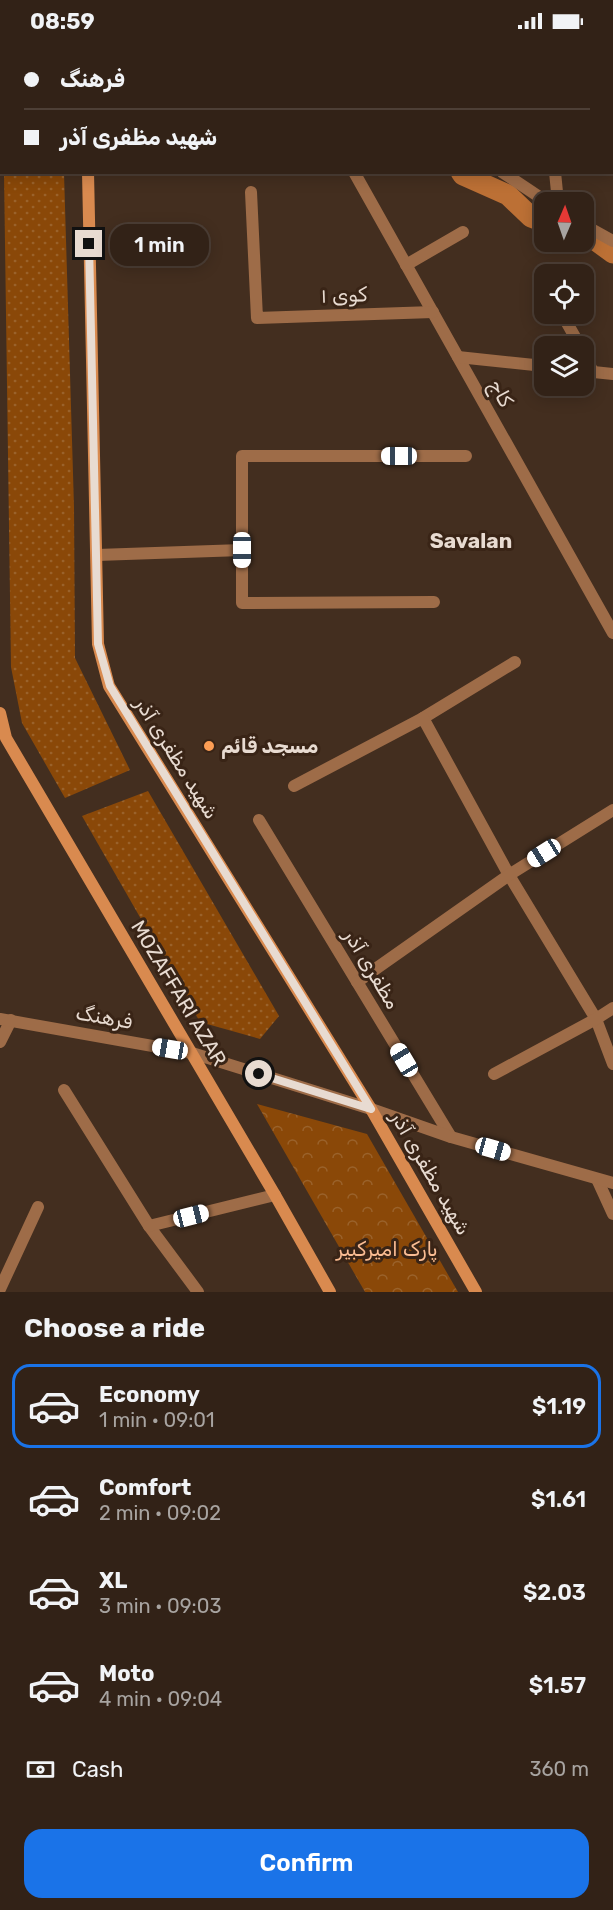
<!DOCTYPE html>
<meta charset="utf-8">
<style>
:root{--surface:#322217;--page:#3d2f24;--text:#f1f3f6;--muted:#a8a4a1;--line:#4d3f36;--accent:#1a73e8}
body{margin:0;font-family:Rubik,"Noto Naskh Arabic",sans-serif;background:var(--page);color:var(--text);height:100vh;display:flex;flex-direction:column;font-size:22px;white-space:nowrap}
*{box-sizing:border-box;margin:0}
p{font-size:20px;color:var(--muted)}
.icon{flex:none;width:33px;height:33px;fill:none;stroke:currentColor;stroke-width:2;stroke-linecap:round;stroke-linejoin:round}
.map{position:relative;height:1250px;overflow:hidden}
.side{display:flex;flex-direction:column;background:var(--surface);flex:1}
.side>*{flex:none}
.banner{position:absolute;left:0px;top:0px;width:614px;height:132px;box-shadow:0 3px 15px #0003,0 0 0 2px var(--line);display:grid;align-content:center;height:132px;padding:0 24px;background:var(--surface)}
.needle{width:39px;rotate:2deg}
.fabs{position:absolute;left:534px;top:150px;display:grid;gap:12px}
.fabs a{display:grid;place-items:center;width:60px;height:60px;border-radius:12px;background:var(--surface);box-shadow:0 3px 15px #0003,0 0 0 2px var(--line);font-size:30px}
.end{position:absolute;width:27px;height:27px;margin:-14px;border:8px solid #e8dbd1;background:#111;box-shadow:0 0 0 3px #111}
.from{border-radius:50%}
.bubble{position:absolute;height:42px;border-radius:18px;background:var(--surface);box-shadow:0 3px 15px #0003,0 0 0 2px var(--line);font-size:20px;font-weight:600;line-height:42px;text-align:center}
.car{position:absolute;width:18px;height:36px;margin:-18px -9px;border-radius:8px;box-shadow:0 0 4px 2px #0007;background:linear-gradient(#fff 24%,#345 0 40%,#fff 0 76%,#345 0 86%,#fff 0)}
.banner b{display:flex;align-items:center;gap:21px;height:57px;font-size:22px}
.banner b+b{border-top:2px solid var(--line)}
.banner i{width:15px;height:15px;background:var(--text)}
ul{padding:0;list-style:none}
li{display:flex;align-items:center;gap:18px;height:84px;margin:0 12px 9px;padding:0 12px;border:3px solid transparent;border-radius:18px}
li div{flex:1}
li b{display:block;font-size:22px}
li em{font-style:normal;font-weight:600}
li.current{border-color:var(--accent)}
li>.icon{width:54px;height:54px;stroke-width:1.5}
h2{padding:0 24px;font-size:27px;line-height:72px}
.pay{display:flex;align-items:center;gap:15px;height:66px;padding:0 24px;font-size:22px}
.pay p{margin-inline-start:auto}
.action{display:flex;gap:12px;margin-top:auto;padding:12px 24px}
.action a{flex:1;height:69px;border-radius:18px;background:var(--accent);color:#fff;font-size:24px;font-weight:600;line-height:69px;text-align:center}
.status{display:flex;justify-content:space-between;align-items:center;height:42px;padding:0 30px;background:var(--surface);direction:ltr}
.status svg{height:16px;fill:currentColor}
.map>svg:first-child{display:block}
.grass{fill:url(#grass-dots)}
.park{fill:url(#park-crowns)}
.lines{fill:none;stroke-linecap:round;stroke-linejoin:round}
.canal{stroke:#bc7035;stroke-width:21}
.minor{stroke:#9e6c48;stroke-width:12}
.tertiary{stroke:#9e6c48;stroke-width:12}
.secondary{stroke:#d98a4f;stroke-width:12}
.route{stroke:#e8dbd1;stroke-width:8}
.poi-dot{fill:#fc9d54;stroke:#392416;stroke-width:2}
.labels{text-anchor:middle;stroke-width:6;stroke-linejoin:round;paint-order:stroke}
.street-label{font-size:20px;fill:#e8dbd1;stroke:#392416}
.poi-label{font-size:20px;font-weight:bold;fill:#e8dbd1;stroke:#392416;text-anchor:start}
.park-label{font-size:20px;fill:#fbbd93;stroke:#392416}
.neighbourhood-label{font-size:21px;font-weight:bold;fill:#e8dbd1;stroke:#392416}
</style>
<div class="status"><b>08:59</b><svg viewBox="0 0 49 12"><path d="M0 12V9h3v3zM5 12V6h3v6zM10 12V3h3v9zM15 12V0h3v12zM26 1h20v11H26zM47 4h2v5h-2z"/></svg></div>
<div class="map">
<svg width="613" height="1250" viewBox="0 0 613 1250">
<defs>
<pattern id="grass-dots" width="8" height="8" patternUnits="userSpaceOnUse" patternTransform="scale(1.5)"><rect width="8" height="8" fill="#8a4808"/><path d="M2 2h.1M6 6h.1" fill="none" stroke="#9a622b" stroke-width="1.8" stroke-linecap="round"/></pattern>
<pattern id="park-crowns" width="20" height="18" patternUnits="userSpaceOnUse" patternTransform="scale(1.5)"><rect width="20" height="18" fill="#8a4808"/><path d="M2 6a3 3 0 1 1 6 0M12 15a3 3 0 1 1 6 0" fill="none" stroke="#9a622b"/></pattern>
</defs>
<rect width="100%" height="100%" fill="#432e1f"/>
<g class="grass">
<path d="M4,131H64L74,465L75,616L130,728L65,756L22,681L11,625Z"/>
<path d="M148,749L279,974L260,997L200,980L82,774Z"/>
</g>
<path class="park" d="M257,1062L367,1092L458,1250H365Z"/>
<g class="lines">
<g class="canal">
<path d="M302,0L304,2"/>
<path d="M461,130L463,133L508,153L531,175L544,180"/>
<path d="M584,193L591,195L613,211"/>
</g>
<g class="minor">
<path d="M160,0L168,2"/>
<path d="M279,0L280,2"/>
<path d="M441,2V0"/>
<path d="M354,130L613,591"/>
<path d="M502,130L547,160"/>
<path d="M555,130L558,160"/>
<path d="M251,150L257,276L433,270"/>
<path d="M584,183L613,199"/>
<path d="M406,223L463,190"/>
<path d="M543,235L544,238"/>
<path d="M562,272L580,304"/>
<path d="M584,312L593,330"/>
<path d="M458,315L544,324"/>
<path d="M584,329L613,332"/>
<path d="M97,513L242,508"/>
<path d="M434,560L242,561V414H466"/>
<path d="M423,676L515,620"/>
<path d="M294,744L423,676L509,833L596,977L613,1022"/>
<path d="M259,778L451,1095"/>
<path d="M357,940L509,833L613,768"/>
<path d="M0,1000L11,978"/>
<path d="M494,1032L596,977L613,966"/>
<path d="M64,1048L149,1184L198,1250"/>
<path d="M597,1137L613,1172"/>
<path d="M149,1184L275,1153"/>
<path d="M0,1247L38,1165"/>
</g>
<path class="tertiary" d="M0,977L192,1011L371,1067L451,1095L613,1141"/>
<g class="secondary">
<path d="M84,0V2"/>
<path d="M88,130L98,602L109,644L371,1067L476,1250"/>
<path d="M0,671L6,696L275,1153L330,1250"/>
</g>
</g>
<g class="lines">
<path class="route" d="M89,202L98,602L110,644L371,1067L259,1032"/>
</g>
<circle class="poi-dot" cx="209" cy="704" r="6"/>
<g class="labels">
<g class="street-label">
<text transform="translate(344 253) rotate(-2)" y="7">کوی ۱</text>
<text transform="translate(501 351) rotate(61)" y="7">کاج</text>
<text transform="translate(177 716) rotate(58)" y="7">شهید مظفری آذر</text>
<text transform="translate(372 927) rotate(59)" y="7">مظفری آذر</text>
<text transform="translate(179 951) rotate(59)" y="7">MOZAFFARI AZAR</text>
<text transform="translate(104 975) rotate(10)" y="7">فرهنگ</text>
<text transform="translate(431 1131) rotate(60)" y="7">شهید مظفری آذر</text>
</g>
<g class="poi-label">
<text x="221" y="711">مسجد قائم</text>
</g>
<g class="park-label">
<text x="387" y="1214">پارک امیرکبیر</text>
</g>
<g class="neighbourhood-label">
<text x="471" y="506">Savalan</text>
</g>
</g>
</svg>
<div class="fabs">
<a><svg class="needle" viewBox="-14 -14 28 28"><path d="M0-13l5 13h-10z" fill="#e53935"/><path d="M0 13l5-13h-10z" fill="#a8a4a1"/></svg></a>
<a><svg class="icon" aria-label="locate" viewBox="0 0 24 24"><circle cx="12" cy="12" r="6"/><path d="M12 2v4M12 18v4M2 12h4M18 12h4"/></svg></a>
<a><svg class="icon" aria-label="layers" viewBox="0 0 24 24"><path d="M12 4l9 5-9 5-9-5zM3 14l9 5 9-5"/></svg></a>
</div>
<i class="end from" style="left:259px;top:1032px"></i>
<i class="end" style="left:89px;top:202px"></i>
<div class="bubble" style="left:110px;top:182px;width:99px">1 min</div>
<i class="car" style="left:399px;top:414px;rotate:270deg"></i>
<i class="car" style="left:242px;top:508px;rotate:180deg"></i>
<i class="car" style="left:544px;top:811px;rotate:238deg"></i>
<i class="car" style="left:170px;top:1007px;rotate:280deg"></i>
<i class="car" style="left:404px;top:1018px;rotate:329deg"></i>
<i class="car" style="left:493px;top:1107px;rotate:106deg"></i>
<i class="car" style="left:191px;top:1174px;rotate:76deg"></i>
<div class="banner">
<b><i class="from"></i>فرهنگ</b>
<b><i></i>شهید مظفری آذر</b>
</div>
</div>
<section class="side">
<h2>Choose a ride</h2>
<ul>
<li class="current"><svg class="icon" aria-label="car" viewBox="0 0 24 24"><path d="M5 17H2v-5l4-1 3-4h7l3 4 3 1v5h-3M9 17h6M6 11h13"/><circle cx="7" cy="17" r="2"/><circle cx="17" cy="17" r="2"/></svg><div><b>Economy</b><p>1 min · 09:01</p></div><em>$1.19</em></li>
<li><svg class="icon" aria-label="car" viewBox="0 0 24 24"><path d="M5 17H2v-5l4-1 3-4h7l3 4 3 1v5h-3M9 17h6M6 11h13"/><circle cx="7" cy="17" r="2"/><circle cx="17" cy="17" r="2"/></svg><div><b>Comfort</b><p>2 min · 09:02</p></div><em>$1.61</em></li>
<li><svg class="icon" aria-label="car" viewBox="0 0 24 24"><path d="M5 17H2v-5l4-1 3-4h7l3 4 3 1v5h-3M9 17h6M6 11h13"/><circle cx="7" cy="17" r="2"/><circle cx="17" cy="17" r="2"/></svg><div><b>XL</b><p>3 min · 09:03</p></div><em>$2.03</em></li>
<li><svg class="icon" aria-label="car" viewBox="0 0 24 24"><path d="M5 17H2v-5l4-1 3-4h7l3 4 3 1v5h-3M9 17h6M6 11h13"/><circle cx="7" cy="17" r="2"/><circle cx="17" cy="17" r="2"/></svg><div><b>Moto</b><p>4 min · 09:04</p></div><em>$1.57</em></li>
</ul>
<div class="pay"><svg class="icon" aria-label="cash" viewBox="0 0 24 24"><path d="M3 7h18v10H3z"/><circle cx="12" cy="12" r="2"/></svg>Cash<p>360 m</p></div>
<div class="action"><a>Confirm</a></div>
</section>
